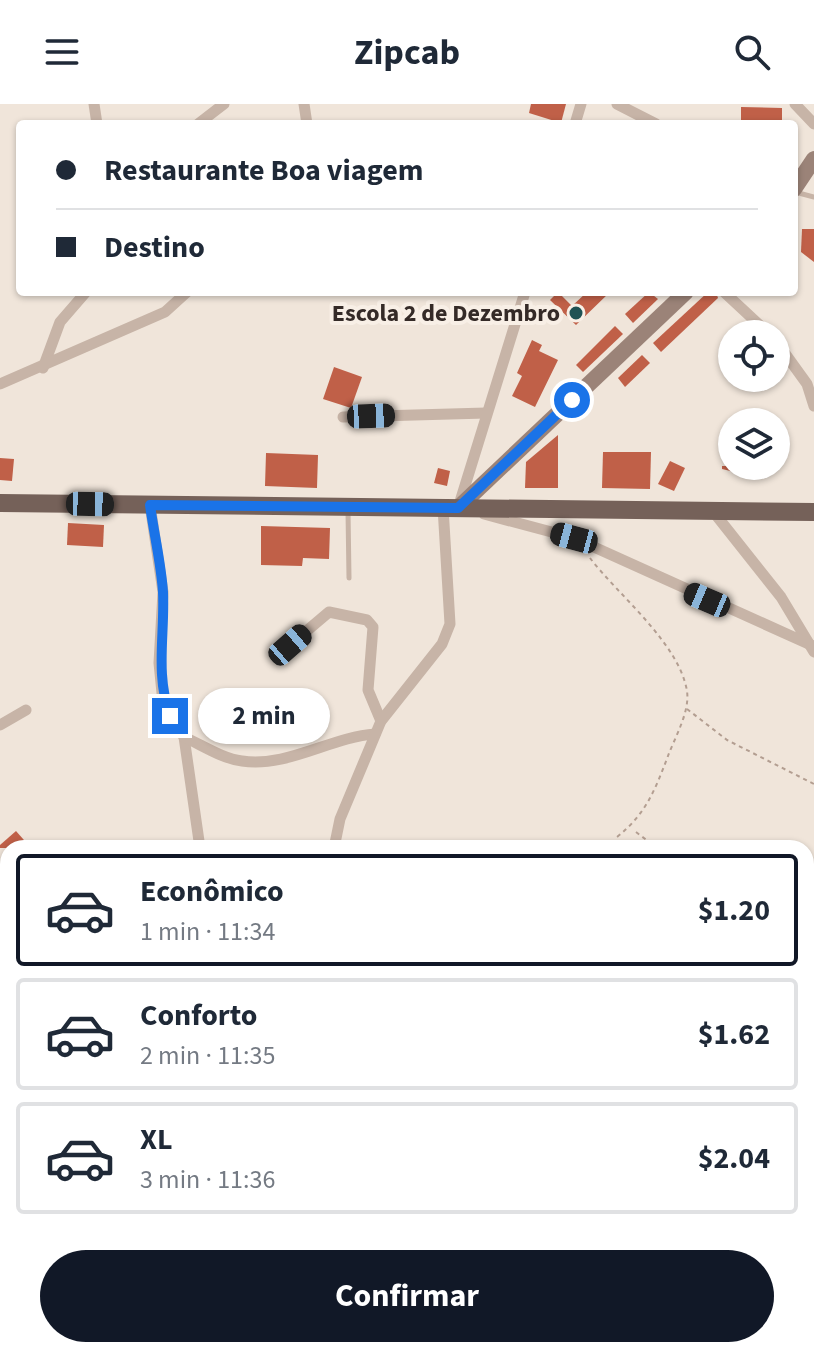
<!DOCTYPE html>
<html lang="pt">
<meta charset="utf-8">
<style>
:root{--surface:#fff;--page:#f2f2f3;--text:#1f2937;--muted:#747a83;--line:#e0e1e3;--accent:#111827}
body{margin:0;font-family:"Source Sans 3",sans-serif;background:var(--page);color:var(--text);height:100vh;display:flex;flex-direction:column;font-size:30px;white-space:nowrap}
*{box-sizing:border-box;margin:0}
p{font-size:26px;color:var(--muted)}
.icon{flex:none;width:44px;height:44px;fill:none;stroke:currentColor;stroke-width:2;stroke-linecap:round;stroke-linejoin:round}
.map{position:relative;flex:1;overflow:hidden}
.sheet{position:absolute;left:0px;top:736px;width:814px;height:518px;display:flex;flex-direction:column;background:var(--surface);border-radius:24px 24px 0 0;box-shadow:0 2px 6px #0004}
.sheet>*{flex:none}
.hud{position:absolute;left:16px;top:16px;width:782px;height:176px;border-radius:8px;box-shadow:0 2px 6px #0004;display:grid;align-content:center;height:176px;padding:0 40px;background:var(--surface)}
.controls{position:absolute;left:718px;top:216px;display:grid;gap:16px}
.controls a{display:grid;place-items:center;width:72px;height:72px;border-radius:50%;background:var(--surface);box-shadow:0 2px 6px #0004;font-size:40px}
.end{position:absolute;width:36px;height:36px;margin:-18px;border:10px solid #1a73e8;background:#fff;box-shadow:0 0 0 4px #fff}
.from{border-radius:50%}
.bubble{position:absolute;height:56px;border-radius:28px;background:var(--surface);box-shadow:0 2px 6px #0004;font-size:26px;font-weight:700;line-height:56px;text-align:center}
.car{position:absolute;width:24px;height:48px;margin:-24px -12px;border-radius:10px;box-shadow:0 0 6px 2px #0007;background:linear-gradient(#222 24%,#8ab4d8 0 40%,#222 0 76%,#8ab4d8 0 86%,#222 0)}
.hud b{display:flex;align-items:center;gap:28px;height:76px;font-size:30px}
.hud b+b{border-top:2px solid var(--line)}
.hud i{width:20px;height:20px;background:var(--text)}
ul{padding:14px 0 0;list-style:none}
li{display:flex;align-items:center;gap:24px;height:112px;margin:0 16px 12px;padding:0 24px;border:4px solid var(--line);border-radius:8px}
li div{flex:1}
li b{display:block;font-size:30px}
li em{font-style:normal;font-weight:700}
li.on{border-color:var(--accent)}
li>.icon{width:72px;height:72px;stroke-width:1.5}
.button{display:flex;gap:16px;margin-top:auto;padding:16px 40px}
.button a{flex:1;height:92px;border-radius:48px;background:var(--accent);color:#fff;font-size:32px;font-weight:700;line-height:92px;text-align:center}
header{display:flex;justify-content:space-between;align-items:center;height:104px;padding:0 40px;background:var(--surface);font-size:36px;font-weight:700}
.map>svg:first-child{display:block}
.building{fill:#c06048}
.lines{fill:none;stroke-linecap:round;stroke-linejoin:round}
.path{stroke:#b39e91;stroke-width:2;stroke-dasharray:4 4;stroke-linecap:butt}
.lane{stroke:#c7b4a7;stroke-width:5}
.street{stroke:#c7b4a7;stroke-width:11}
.secondary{stroke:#9b8378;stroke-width:16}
.primary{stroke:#756159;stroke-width:18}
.route{stroke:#1a73e8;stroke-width:10}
.poi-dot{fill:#1f5254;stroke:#f8efe6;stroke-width:3}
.labels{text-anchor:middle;stroke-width:8;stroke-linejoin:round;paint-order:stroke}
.poi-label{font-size:24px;font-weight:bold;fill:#342a27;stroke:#f8efe6;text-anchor:end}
</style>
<header><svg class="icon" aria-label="menu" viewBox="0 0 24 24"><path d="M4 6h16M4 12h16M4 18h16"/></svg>Zipcab<svg class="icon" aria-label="search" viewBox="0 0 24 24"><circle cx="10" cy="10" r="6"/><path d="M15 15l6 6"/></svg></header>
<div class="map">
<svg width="814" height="1253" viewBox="0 0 814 1253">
<rect width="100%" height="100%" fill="#f0e5da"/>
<g class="building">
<path d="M531,0H566L561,19L529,9Z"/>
<path d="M741,3L782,4V20H741Z"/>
<path d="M802,125H814V158L801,148Z"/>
<path d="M558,188L572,202L587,188H610L576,221L550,196Z"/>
<path d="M649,188L658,195L633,219L625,210Z"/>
<path d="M708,188H716L718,194L661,248L653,239Z"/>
<path d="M615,222L623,230L583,268L576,261Z"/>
<path d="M532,236L542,241L539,247L558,256L535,303L512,292L522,272L517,269Z"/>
<path d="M642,251L650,259L625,283L618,274Z"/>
<path d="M334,263L362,273L351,304L323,295Z"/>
<path d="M558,331V384H525L526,358Z"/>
<path d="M603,348H651L650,385L602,384Z"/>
<path d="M266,349L318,351L317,384L265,382Z"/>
<path d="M0,354L14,355L12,377L0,376Z"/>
<path d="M670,357L685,364L674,387L658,380Z"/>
<path d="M722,362H763L760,374L722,365Z"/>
<path d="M438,364L450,367L447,382L434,379Z"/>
<path d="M68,419L104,421L103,443L67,441Z"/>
<path d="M261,422L330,424L329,455L303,454L302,462L261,461Z"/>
<path d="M16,727L31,744H0V741Z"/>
</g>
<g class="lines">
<g class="path">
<path d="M590,454C618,491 679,539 687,587C690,608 675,633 668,652C655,686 646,710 617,733"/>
<path d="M687,605L727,636L814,680"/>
<path d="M636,728L657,744"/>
<path d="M806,888L814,897"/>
</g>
<g class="lane">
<path d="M795,88L814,93"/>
<path d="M348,407L349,474"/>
</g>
<g class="street">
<path d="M94,0L97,20"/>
<path d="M304,0L307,20"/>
<path d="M617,0L656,20"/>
<path d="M795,0L814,20"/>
<path d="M198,20L224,0"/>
<path d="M575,20L581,0"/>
<path d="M724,188L769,230"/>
<path d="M776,237L807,280L814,302"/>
<path d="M43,264L60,218L86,188"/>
<path d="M0,280L165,208L187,188"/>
<path d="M343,313L486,309"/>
<path d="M150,401L163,488L159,559L162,589L170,612L184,633L200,744"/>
<path d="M459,401L525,188"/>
<path d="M712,406L781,493L814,548"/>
<path d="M484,410L574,434L811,541"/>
<path d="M290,541L329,508L367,516L373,523L368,586L381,617"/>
<path d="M0,621L26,606"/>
<path d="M184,633C202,641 223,655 242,657C287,664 331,633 375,630"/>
<path d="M334,744L340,715L381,617L442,540L450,520L443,403"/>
<path d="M0,787L8,784"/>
<path d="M0,941L6,934"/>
<path d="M0,1011L8,1022"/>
<path d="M806,1101L814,1103"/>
<path d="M806,1200H814"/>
<path d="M131,1246L135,1253"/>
<path d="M540,1246L541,1253"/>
<path d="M338,1253L340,1246"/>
</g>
<g class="secondary">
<path d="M794,85L814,55"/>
<path d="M458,404L686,188"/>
</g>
<path class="primary" d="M0,399L814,408"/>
</g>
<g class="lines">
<path class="route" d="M170,612C155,569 165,531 163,488C161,459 154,430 150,401L458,404L572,296"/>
</g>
<circle class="poi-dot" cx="576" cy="209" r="8"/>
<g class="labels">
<g class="poi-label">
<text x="560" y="217">Escola 2 de Dezembro</text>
</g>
</g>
</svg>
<div class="controls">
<a><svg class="icon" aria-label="locate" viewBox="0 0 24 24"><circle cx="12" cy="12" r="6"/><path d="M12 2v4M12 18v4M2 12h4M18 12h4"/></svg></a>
<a><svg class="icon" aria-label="layers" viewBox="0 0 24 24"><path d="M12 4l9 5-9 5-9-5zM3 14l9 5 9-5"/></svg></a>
</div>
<i class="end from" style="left:572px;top:296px"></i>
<i class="end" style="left:170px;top:612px"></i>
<div class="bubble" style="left:198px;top:584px;width:132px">2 min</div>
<i class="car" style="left:371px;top:312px;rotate:88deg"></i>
<i class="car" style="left:90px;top:400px;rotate:91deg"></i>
<i class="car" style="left:574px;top:434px;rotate:285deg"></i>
<i class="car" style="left:707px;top:496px;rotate:293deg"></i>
<i class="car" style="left:290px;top:541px;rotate:49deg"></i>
<div class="hud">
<b><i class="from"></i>Restaurante Boa viagem</b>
<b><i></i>Destino</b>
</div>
<section class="sheet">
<ul>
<li class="on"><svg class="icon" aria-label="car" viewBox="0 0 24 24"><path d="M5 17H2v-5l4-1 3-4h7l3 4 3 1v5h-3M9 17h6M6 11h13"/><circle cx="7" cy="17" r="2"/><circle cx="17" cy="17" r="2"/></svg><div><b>Econômico</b><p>1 min · 11:34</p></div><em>$1.20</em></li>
<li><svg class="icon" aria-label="car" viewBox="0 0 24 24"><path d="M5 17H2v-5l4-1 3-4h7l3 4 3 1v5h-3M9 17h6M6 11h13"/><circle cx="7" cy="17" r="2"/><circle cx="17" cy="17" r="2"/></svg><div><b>Conforto</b><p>2 min · 11:35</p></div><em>$1.62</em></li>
<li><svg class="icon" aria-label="car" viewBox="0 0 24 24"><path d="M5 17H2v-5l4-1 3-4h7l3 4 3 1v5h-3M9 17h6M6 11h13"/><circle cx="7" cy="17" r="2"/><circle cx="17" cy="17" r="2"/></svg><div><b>XL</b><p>3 min · 11:36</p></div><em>$2.04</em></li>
</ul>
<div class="button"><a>Confirmar</a></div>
</section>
</div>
